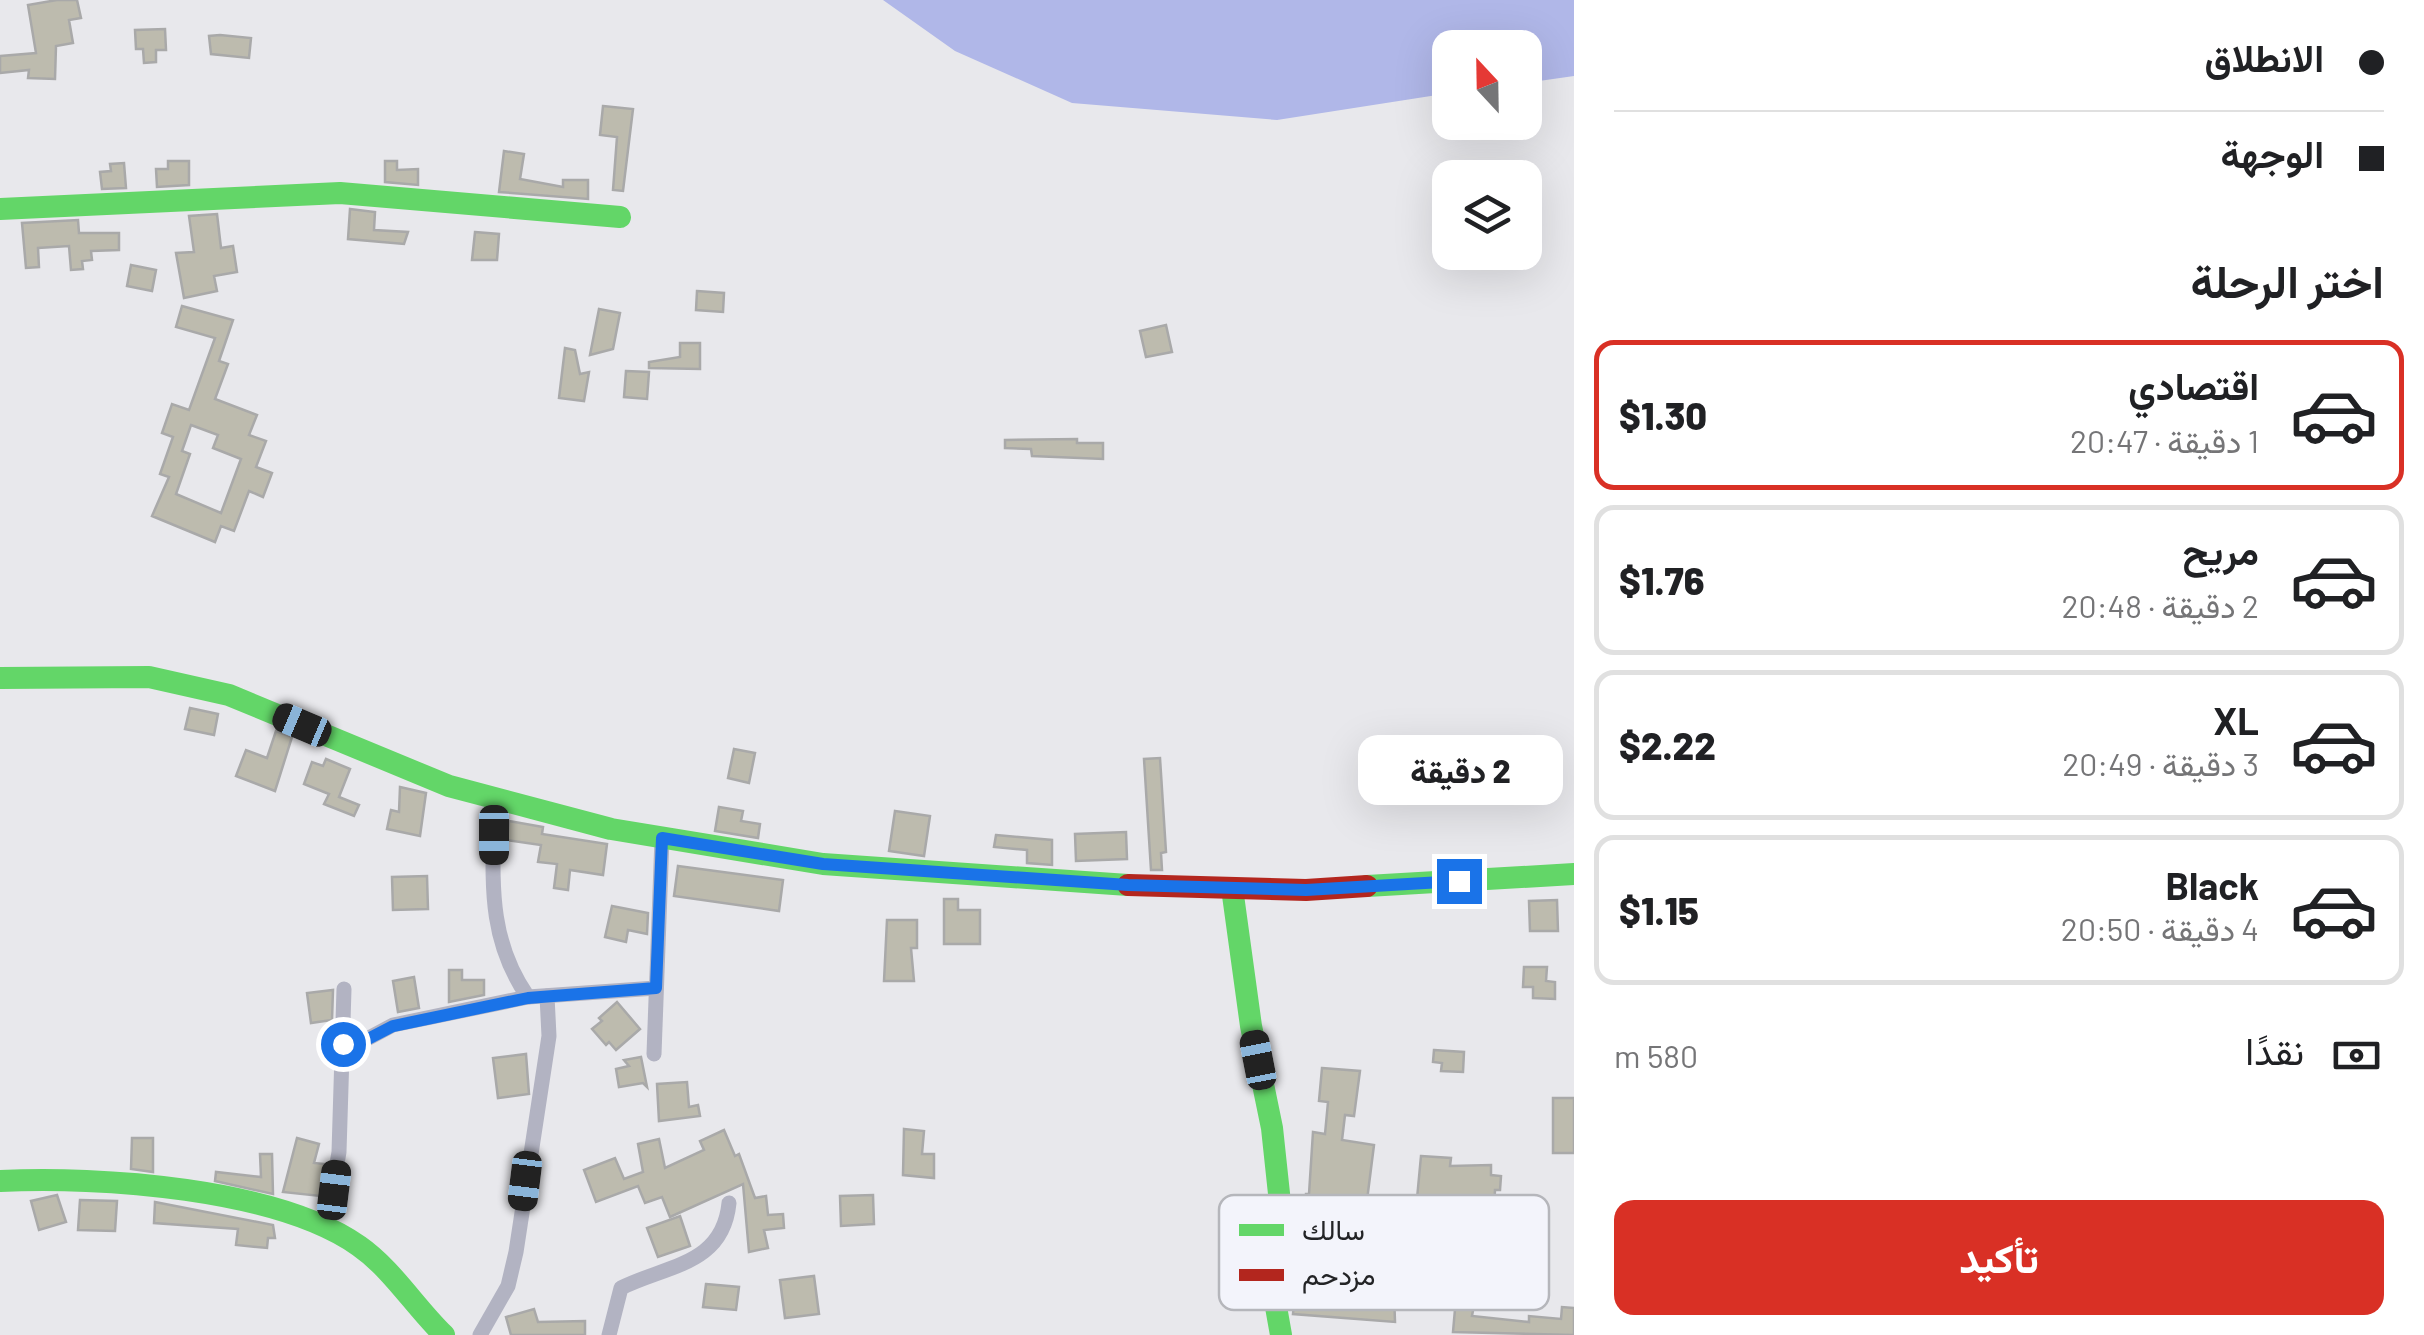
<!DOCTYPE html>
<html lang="ar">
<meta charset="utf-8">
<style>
:root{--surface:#fff;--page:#f2f2f2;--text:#202124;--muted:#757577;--line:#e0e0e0;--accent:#d93025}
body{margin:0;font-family:Barlow,Vazirmatn,sans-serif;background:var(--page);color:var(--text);direction:rtl;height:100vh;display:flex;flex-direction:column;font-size:38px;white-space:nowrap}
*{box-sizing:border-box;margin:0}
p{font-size:32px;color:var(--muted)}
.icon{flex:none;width:55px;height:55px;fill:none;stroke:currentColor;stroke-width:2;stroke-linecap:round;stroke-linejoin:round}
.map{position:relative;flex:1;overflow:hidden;direction:ltr}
.side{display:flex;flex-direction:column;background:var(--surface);width:850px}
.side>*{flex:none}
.banner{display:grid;align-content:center;height:220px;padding:0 40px;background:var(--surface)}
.needle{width:65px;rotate:338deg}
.buttons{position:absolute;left:1432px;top:30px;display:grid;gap:20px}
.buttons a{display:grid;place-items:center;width:110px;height:110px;border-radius:20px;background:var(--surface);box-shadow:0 10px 40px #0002;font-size:50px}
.end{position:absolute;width:45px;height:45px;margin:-22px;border:12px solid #1a73e8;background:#fff;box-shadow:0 0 0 5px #fff}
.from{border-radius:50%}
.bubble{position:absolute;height:70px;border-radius:20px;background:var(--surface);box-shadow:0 10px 40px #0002;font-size:32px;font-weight:800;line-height:70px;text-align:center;direction:rtl}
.car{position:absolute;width:30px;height:60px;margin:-30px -15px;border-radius:12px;box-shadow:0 0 8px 2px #0007;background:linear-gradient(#222 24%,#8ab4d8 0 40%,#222 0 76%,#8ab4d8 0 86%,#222 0)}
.banner b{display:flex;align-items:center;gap:35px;height:95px;font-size:38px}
.banner b+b{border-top:2px solid var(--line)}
.banner i{width:25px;height:25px;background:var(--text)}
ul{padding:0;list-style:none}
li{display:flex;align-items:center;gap:30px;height:150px;margin:0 20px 15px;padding:0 20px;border:5px solid var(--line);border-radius:20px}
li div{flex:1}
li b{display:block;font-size:38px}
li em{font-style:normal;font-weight:800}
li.current{border-color:var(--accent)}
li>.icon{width:90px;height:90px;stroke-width:1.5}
h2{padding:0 40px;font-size:45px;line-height:120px}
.pay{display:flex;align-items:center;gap:25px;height:110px;padding:0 40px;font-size:38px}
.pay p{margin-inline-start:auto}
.cta{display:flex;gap:20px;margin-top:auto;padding:20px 40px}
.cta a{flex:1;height:115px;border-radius:20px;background:var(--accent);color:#fff;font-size:40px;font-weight:800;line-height:115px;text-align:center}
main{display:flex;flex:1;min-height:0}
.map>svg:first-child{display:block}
.water{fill:#b0b7e8}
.building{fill:#bdbbae;stroke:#a9a9a9;stroke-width:2.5;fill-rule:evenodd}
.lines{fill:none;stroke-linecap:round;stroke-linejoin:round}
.street{stroke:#b2b3c2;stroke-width:15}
.fast{stroke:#63d668;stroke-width:22}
.jam{stroke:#b3261e;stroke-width:22}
.route{stroke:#1a73e8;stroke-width:12}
.key{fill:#f3f4fb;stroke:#b5b6bb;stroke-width:2.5}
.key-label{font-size:28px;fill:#232426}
</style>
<main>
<section class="side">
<div class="banner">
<b><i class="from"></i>الانطلاق</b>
<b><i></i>الوجهة</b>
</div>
<h2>اختر الرحلة</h2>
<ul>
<li class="current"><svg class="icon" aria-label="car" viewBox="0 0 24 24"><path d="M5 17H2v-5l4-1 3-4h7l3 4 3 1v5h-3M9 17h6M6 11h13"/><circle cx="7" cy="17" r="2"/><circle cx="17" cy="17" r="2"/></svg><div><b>اقتصادي</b><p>1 دقيقة · 20:47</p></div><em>$1.30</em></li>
<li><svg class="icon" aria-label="car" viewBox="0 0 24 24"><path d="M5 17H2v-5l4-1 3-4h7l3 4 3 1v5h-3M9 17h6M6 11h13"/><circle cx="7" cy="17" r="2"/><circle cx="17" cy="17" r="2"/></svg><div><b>مريح</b><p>2 دقيقة · 20:48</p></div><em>$1.76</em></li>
<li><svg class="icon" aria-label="car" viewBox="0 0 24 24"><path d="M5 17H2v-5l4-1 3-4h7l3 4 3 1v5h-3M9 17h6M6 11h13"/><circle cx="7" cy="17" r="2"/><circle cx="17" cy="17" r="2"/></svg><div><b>XL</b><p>3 دقيقة · 20:49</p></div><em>$2.22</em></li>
<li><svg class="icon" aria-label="car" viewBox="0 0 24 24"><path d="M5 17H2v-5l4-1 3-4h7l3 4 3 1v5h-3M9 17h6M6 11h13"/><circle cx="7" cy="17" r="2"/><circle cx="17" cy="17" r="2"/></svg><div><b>Black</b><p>4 دقيقة · 20:50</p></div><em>$1.15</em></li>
</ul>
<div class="pay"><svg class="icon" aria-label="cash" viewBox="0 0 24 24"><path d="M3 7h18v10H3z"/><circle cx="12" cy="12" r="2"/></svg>نقدًا<p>580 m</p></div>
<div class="cta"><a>تأكيد</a></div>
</section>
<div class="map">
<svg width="1574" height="1335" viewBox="0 0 1574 1335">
<rect width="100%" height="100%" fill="#e8e8ec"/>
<path class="water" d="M883,0H1574V76L1525,83V48H1450V93L1277,120L1072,103L955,51Z"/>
<g class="building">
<path d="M57,0H77L81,18L69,20L73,43L56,46L55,79L28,78L29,70L0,73V56L36,53L28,5Z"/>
<path d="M165,29L166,50H156V62L144,63L143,49H136L135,30Z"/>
<path d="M220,35L251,38L249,58L211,54L209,36Z"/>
<path d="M603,106L633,109L623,191L613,190L617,137L600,135Z"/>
<path d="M504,151L524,154L520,179L563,187V180H588V199L499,192Z"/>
<path d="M168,161H189V185L157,187L156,169H168Z"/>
<path d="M385,161H397V170L418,169V185L385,182Z"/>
<path d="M124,163L126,188L102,189L100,172L111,171L110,164Z"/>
<path d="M350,209L375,212L374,230L408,232L404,244L348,239Z"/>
<path d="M217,214L221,248L233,246L237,272L214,276L217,291L184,298L176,253L194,252L189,216Z"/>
<path d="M78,220L79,233H119V250L91,251L92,260L82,261L83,269L71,270L69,246L38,248L39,267L26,268L22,223Z"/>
<path d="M475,232L499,234L497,260H472Z"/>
<path d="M131,265L156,270L152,291L127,286Z"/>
<path d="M697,291L724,293L723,312L696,310Z"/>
<path d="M182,306L233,320L219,361L228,364L215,399L257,415L249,435L266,441L256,467L272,473L263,497L249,491L234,531L221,526L215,542L152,516L169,477L160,474L173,437L162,433L172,404L189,410L215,338L176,327ZM191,425L218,435L213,448L241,459L221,513L176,494L190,454L182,451Z"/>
<path d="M599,309L620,313L613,349L590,355Z"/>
<path d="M1166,325L1172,352L1146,357L1140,331Z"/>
<path d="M680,343H700V369L649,368V362L680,357Z"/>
<path d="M565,348L575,350L580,374L589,372L584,401L559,398Z"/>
<path d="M626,371L649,372L647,399L624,397Z"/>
<path d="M1077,439V443H1103V459L1032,456L1031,449L1005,448V440Z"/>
<path d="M190,708L218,714L214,735L185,729Z"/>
<path d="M276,731L292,737L275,791L236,776L246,750L267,758Z"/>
<path d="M734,749L755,753L749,783L728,778Z"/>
<path d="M1160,758L1166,852L1161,853L1162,870H1151L1144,759Z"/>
<path d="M326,759L350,769L339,797L359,805L354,816L324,804L329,794L304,784L312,762L323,766Z"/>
<path d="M400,787L426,793L420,836L387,829L391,810L399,812Z"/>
<path d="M719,807L743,811L741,821L760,824L758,838L715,831Z"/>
<path d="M895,811L930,816L924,856L889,851Z"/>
<path d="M509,821L543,827L542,834L607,844L603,875L570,870L568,890L554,888L557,864L538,862L541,845L507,840Z"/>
<path d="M1126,832L1127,859L1076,861L1075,834Z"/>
<path d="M996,835L1052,840V865L1027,863V850L994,847Z"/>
<path d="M678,866L783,880L779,911L674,896Z"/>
<path d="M427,876L428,909L393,910L392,877Z"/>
<path d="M944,899H958V910H980V944H944Z"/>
<path d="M1557,900L1558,931H1530L1529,901Z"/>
<path d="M612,906L648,913L647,934L628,930L626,942L605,937Z"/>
<path d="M887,920H917V948H911L914,981H884Z"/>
<path d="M1524,967H1547L1546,981L1555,982V999L1533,998V987H1523Z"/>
<path d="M449,970H462V980H484V995L449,1002Z"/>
<path d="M414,977L419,1008L398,1012L393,981Z"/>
<path d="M333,990L332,1020L311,1023L307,993Z"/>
<path d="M617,1002L640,1029L616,1050L609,1042L606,1045L592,1029L602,1021L599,1018Z"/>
<path d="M1434,1050L1464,1052L1463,1072L1441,1071L1442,1063L1433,1062Z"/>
<path d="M526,1054L529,1094L498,1098L493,1058Z"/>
<path d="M641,1057L647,1087L643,1083L619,1087L616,1069L629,1066L624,1060Z"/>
<path d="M1322,1068L1360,1071L1354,1116L1345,1115L1342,1140L1374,1145L1363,1232L1303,1224L1306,1194H1309L1313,1132L1325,1134L1328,1102L1319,1101Z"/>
<path d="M687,1082L689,1107L698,1105L700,1116L659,1121L657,1084Z"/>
<rect x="1553" y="1098" width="21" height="55"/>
<path d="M904,1129L924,1131L922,1154H934V1178L903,1175Z"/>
<path d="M724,1130L735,1156L739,1154L755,1198L766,1196L768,1215L783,1214L784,1228L764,1230L768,1248L749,1252L743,1184L670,1217L662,1197L645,1203L638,1186L596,1202L584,1170L615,1158L624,1179L643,1172L638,1144L659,1139L665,1168L704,1150L700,1141Z"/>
<path d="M132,1138H153V1172L131,1169Z"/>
<path d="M297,1138L319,1144L314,1163L325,1164L320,1196L283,1192Z"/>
<path d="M260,1154H272L273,1194L215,1181L216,1172L261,1177Z"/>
<path d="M1421,1156L1451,1158L1450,1166L1491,1165V1175L1501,1176L1500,1190H1495L1493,1225L1522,1229L1519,1261L1507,1259L1508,1250L1461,1254V1244L1385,1243V1220H1415Z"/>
<path d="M57,1195L66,1222L39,1230L31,1201Z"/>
<path d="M873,1195L874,1224L841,1226L840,1196Z"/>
<path d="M80,1200L117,1201L115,1231L78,1230Z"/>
<path d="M155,1202L273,1225L275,1238H268L267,1248L236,1245L238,1229L154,1223Z"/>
<path d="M680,1216L690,1246L658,1257L647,1228Z"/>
<path d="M1299,1251L1319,1253L1316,1294H1325V1297L1374,1300V1294L1394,1293L1395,1322L1293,1314Z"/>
<path d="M1458,1275L1479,1277L1472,1316L1529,1322V1316L1561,1319L1562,1307L1574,1308V1335L1453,1332Z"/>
<path d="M814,1276L819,1314L785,1318L780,1280Z"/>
<path d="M706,1284L739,1287L736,1310L703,1307Z"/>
<path d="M534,1309L538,1322L585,1321V1335H511L506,1317Z"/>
</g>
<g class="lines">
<g class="street">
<path d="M494,798C494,871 484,934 528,997"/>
<path d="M343,1044L365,1040L393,1025L528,997L656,988"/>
<path d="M654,1054L662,838"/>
<path d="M326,1228L339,1152L344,989"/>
<path d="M480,1335L508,1286L516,1252L549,1036L547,996"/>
<path d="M609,1335L621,1288C667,1265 723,1265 729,1203"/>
</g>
<g class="fast">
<path d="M0,209L340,193L620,217"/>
<path d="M0,678L149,677L229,695L449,786L611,829L823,864L1128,885"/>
<path d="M1367,886L1574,874"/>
<path d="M1232,888L1251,1026L1272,1128L1280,1203L1273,1290L1281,1335"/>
<path d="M0,1181C99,1176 277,1188 359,1246C392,1269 415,1307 444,1335"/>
</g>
<path class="jam" d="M1128,885L1306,890L1367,886"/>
</g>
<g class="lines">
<path class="route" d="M343,1044L366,1040L393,1026L528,998L656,988L662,838L823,864L1128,885L1306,890L1459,881"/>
</g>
<rect x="1219" y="1195" width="330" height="115" rx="15" class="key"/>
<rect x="1239" y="1224" width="45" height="12" fill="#63d668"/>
<rect x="1239" y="1269" width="45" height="12" fill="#b3261e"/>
<g class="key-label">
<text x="1302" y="1240">سالك</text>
<text x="1302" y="1285">مزدحم</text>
</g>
</svg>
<div class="buttons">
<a><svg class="needle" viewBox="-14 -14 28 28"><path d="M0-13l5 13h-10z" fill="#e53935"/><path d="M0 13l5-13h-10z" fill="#757577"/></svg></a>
<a><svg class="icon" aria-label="layers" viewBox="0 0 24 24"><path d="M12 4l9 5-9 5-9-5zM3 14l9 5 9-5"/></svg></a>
</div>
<i class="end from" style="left:343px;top:1044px"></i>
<i class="end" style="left:1459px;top:881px"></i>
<div class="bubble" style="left:1358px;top:735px;width:205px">2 دقيقة</div>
<i class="car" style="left:302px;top:725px;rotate:293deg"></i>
<i class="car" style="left:494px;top:835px;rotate:180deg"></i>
<i class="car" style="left:1258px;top:1060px;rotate:349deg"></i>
<i class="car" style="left:525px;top:1181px;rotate:187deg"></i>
<i class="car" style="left:334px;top:1190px;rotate:7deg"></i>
</div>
</main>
